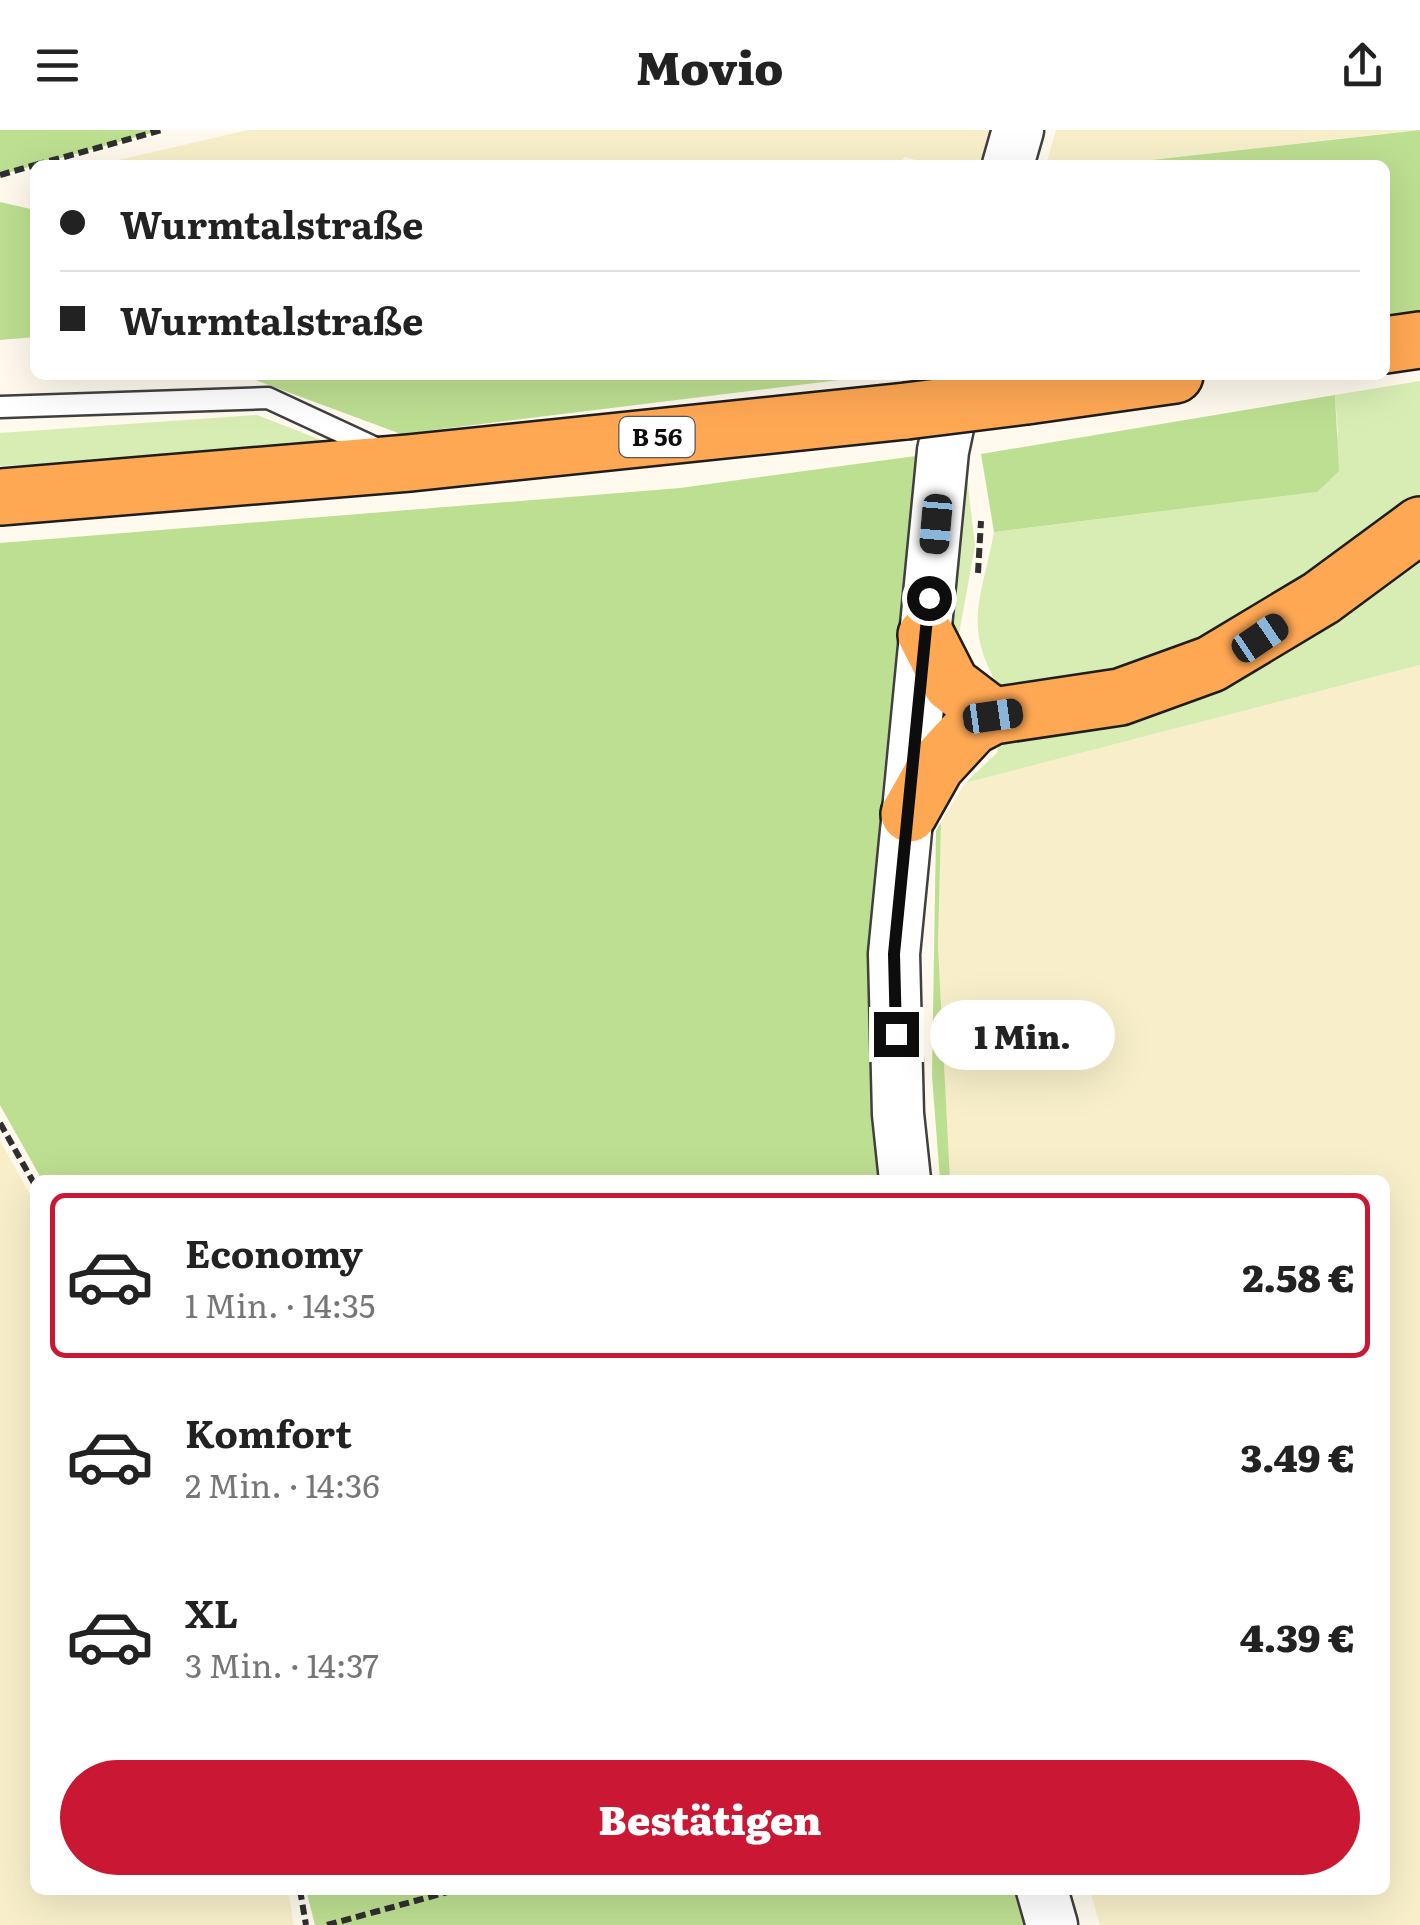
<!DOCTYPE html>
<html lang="de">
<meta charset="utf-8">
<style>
:root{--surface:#fff;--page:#f6f6f6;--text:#222;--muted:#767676;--line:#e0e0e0;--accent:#ca1834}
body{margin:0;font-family:Literata,serif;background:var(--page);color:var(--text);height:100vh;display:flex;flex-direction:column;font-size:38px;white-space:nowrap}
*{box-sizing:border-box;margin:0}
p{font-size:32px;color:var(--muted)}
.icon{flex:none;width:55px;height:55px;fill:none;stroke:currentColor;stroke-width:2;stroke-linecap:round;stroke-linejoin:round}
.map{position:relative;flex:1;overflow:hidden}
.side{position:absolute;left:30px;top:1045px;width:1360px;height:720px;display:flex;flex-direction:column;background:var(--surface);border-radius:15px;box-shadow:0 10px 40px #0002}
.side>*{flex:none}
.hud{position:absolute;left:30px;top:30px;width:1360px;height:220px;border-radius:15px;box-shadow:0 10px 40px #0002;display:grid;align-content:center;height:220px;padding:0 30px;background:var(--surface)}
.end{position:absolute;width:45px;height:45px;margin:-22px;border:12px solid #0d0d0d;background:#fff;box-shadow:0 0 0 5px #fff}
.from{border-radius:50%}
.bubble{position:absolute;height:70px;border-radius:35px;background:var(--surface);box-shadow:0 10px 40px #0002;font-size:32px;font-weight:800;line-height:70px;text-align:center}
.car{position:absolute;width:30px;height:60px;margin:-30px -15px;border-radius:12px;box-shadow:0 0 8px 2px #0007;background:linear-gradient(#222 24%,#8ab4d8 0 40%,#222 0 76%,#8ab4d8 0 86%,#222 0)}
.hud b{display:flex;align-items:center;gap:35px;height:95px;font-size:38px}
.hud b+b{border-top:2px solid var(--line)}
.hud i{width:25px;height:25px;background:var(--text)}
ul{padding:18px 0 0;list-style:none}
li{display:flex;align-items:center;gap:30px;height:165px;margin:0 20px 15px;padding:0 10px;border:5px solid transparent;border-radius:15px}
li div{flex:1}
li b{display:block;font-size:38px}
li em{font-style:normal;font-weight:800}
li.selected{border-color:var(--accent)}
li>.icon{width:90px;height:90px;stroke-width:1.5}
.action{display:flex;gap:20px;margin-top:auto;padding:20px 30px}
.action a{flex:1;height:115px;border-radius:60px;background:var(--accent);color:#fff;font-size:40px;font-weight:800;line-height:115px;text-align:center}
header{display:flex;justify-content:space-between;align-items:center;height:130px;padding:0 30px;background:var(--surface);font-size:45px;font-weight:800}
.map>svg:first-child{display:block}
.farmland{fill:#f8efca}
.green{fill:#d7edb3}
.forest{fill:#bddf91}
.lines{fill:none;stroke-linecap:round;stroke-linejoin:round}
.service-casing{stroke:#404040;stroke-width:25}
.tertiary-casing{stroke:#404040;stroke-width:55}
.trunk-casing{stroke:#1e1e1e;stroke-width:60}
.path{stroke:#2f2f2f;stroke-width:6;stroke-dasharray:10 5;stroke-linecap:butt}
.service{stroke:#fff;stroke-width:20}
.tertiary{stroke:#fff;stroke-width:50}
.trunk{stroke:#ffa854;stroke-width:55}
.trunk-bridge-casing{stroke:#1e1e1e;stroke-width:60;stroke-linecap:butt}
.trunk-bridge{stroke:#ffa854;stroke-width:55}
.route{stroke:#0d0d0d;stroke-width:12}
.labels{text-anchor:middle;stroke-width:10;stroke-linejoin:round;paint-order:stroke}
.shield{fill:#fff;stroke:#565656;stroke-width:2.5}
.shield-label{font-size:25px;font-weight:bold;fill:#0d0d0d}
</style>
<header><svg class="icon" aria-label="menu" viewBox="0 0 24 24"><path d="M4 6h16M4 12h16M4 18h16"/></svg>Movio<svg class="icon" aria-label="share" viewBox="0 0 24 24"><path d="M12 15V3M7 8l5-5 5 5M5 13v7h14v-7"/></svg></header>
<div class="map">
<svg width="1420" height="1795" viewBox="0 0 1420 1795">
<rect width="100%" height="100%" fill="#fffaed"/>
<g class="farmland">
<path d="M248,0H1005L994,35H934L905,27L897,35H97Z"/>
<path d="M1056,0H1416L1106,35H1046Z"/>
<path d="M1420,535V1795H1100L1090,1760H1385V1050H950L938,816L941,693L965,653Z"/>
<path d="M0,1010L35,1074V1760H288L294,1795H0Z"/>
</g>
<g class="green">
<path d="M1420,251V370L1290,468L1128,542L1001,561C962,497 981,471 994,402L1317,362L1338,305L1335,265Z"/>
<path d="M257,285L329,313L235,324L0,336V303Z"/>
<path d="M959,325L965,328L975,416L957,515L950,523Z"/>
<path d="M1420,417V535L965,653L997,623L999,603Z"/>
</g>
<g class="forest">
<path d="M0,0H162L0,45Z"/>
<path d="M1420,0V183L1385,187V35H1106Z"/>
<path d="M0,72L35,80V207L0,210Z"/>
<path d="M242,245H880L401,304Z"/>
<path d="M1335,265L1339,341L1317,362L994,402L981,324Z"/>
<path d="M923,325C893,565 852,808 880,1050H42L0,975V413L680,358Z"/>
<path d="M965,653L941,693L938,816L950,1050H940L932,946L936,701Z"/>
<path d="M306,1760H1019L1028,1795H315Z"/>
</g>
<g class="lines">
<g class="service-casing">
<path id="service" d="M0,277L268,268L380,320"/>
</g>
<g class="tertiary-casing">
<g id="tertiary">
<path d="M1008,35L1018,0"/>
<path d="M905,1050L898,984L894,824L943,321L959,245"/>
<path d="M1042,1760L1052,1795"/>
</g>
</g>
<g class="trunk-casing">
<g id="trunk">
<path d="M1385,215L1420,210"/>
<path d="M1026,266L1175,245"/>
<path d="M0,367L409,333L906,281"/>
<path d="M926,505L951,554L993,586"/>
<path d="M909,684L936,636L972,597L993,586L1120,567L1211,534L1321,468L1420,395"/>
</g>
</g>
<g class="path">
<path d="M35,35L162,0"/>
<path d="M0,45L35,35"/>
<path d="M978,443L981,391"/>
<path d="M0,993L35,1055"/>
<path d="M300,1760L306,1795"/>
<path d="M327,1795L455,1760"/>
</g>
<use href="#service" class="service"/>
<use href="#tertiary" class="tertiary"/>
<use href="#trunk" class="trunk"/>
<g class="trunk-bridge-casing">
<path id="trunk-bridge" d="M906,281L1026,266"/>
</g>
<use href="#trunk-bridge" class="trunk-bridge"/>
</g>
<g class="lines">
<path class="route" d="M896,904L894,824L929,468"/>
</g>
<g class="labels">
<rect class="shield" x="619.5" y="287" width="75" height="40" rx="8"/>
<g class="shield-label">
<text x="657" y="316">B 56</text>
</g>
</g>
</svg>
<i class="end from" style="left:929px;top:468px"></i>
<i class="end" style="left:896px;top:904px"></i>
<div class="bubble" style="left:930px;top:870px;width:185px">1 Min.</div>
<i class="car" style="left:936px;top:394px;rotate:185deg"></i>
<i class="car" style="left:1260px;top:508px;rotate:56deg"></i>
<i class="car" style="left:993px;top:586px;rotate:82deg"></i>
<div class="hud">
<b><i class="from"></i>Wurmtalstraße</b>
<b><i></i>Wurmtalstraße</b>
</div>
<section class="side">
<ul>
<li class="selected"><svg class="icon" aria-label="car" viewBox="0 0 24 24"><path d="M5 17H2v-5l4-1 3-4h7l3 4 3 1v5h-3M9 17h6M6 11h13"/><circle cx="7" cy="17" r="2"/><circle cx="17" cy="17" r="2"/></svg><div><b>Economy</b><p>1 Min. · 14:35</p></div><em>2.58 €</em></li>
<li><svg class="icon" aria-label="car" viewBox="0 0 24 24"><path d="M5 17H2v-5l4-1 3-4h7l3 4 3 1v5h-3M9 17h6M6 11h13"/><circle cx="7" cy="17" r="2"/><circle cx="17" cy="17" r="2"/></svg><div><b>Komfort</b><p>2 Min. · 14:36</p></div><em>3.49 €</em></li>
<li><svg class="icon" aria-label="car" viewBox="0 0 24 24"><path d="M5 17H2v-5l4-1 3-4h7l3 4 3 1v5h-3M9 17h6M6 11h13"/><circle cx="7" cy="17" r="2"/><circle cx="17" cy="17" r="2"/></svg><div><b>XL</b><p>3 Min. · 14:37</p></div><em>4.39 €</em></li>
</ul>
<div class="action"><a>Bestätigen</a></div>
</section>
</div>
